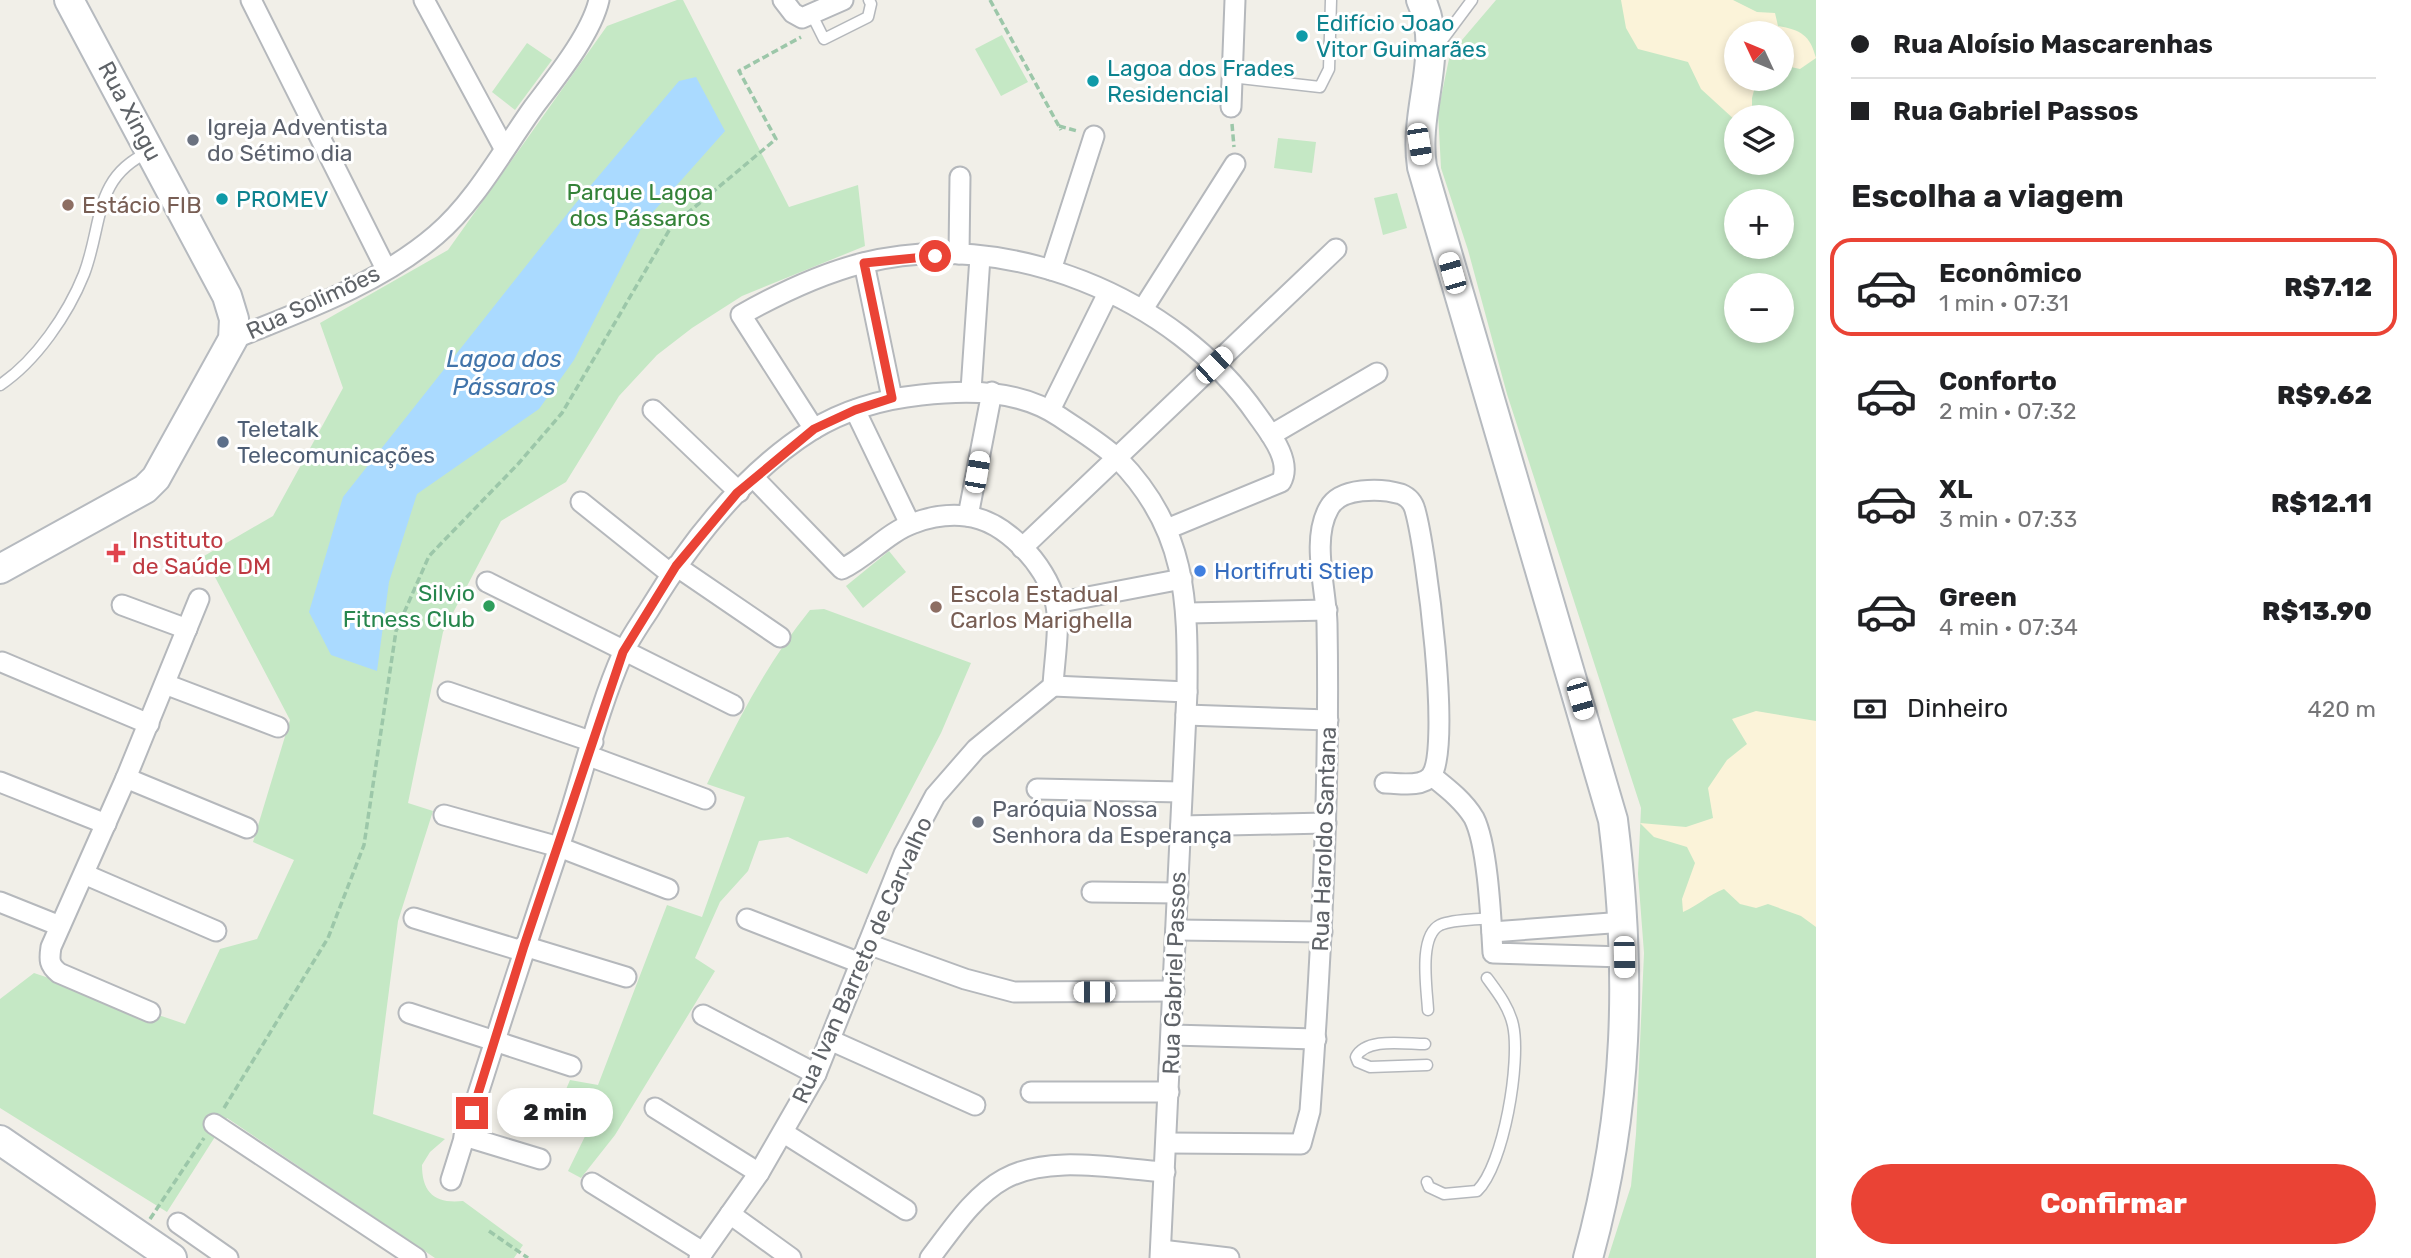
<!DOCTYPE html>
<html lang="pt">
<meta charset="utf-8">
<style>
:root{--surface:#fff;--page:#f6f6f6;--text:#202124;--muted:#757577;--line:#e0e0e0;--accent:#ea4335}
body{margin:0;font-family:Rubik,sans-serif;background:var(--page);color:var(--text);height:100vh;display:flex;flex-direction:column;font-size:26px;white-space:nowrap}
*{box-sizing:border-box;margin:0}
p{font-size:23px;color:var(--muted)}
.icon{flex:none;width:38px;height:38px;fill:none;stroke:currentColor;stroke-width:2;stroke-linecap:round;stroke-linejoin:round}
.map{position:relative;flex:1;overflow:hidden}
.sheet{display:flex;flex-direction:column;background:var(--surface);width:595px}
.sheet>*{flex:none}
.guide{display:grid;align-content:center;height:154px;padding:0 35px;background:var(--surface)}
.needle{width:46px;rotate:314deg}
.controls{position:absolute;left:1724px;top:21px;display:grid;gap:14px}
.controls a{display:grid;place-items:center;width:70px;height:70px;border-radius:50%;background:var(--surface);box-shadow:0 4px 10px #0003;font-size:35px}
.end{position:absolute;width:32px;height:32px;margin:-16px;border:9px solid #ea4335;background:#fff;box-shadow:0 0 0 4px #fff}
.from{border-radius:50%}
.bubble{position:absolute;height:49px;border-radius:24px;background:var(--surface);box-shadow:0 4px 10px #0003;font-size:23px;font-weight:800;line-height:49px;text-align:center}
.car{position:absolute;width:21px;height:42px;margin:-21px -10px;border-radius:9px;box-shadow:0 0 5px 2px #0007;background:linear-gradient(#fff 24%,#345 0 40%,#fff 0 76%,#345 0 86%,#fff 0)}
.guide b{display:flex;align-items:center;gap:24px;height:66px;font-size:26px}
.guide b+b{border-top:2px solid var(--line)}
.guide i{width:18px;height:18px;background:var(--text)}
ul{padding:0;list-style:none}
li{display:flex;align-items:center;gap:21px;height:98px;margin:0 14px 10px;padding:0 21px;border:4px solid transparent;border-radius:21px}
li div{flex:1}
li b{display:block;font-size:26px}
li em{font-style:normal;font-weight:800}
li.current{border-color:var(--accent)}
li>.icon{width:63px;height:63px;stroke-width:1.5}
h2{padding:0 35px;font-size:32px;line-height:84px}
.pay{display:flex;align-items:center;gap:18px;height:77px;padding:0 35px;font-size:26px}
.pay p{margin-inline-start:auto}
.button{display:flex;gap:14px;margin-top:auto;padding:14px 35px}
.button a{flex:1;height:80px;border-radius:42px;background:var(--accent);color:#fff;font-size:28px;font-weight:800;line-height:80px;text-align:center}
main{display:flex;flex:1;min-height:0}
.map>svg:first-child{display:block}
.green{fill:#c5e8c5;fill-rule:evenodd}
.sand{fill:#fbf3d9}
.water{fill:#aadaff}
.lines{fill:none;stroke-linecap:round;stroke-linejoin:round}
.lane-casing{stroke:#b5b8bc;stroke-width:13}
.street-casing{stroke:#b5b8bc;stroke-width:23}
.secondary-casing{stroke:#b6babf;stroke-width:32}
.path{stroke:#9cc7a9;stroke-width:3.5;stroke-dasharray:7 3.5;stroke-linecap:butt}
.lane{stroke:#fff;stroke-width:10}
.street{stroke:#fff;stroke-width:19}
.secondary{stroke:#fff;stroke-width:28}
.route{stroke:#ea4335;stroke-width:9}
.culture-dot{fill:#0f9aa8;stroke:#fff;stroke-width:2.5}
.worship-dot{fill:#6b7280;stroke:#fff;stroke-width:2.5}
.education-dot{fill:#8d6e63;stroke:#fff;stroke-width:2.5}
.service-dot{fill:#5c6f8a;stroke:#fff;stroke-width:2.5}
.health-dot{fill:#e0444e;stroke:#fff;stroke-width:2.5}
.shop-dot{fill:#3f7fe0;stroke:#fff;stroke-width:2.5}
.leisure-dot{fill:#2e9e5b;stroke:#fff;stroke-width:2.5}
.labels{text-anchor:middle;stroke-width:6;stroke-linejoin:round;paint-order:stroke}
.culture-label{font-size:23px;fill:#0d838f;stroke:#fff;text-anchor:start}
.street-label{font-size:23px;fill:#5f6368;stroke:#fff}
.worship-label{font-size:23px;fill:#5b616d;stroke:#fff;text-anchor:start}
.park-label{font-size:23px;fill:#348238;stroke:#fff}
.education-label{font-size:23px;fill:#785e54;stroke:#fff;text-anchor:start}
.service-label{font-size:23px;fill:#4e5e75;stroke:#fff;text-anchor:start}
.health-label{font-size:23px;fill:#be3a42;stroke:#fff;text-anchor:start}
.shop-label{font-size:23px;fill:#366cbe;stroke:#fff;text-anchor:start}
.leisure-label{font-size:23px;fill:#27864d;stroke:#fff;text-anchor:end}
.water-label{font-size:24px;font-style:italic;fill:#4174aa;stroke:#fff}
</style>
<main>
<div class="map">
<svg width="1816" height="1258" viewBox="0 0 1816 1258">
<rect width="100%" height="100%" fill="#f1efe8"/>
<g class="green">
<path d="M677,0H683L789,207L858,185L865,246L742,296L692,328L657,355L619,396L566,482L501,521L443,632L408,803L433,811L398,921L373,1114L445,1139L430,1152L422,1165C422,1193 435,1204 463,1201L523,1245L514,1258H435L227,1118L167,1212L0,1108V999L34,973L185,1024L220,949L257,939L294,860L253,842L290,720L204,556L273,516L343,388L320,323L448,250L607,26Z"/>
<path d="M1496,0H1816V1258H1608L1631,1186L1636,1134L1644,953L1638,874L1641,808L1507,394L1468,250L1441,168L1438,112L1450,54ZM1736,33H1782V79H1736ZM1736,117H1782V163H1736ZM1736,201H1782V247H1736ZM1736,285H1782V331H1736Z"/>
<path d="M1002,35L1028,82L1001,96L975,49Z"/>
<path d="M527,43L552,60L515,110L492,92Z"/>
<path d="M1278,138L1316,142L1312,173L1274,168Z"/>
<path d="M1397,193L1407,228L1383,235L1374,198Z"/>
<path d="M889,551L906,572L863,608L846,586Z"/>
<path d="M824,609L971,663L941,733L867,874L788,837L759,841L748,871L720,902L695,958L715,971L615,1135L581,1178L568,1171L593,1120L559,1106L570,1080L598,1085L667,905L702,917L745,797L707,784C736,723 767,663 810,610Z"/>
</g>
<g class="sand">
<path d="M1621,0H1733L1757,12L1775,13L1778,26C1801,30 1810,35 1816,58L1800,69L1782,65V33H1736V79H1757L1752,98V117H1736V121L1701,89L1688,62L1638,49L1626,28Z"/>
<path d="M1756,711L1816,721V927L1801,916L1768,904L1756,908L1740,904L1724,889C1708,895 1699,905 1683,912L1682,899L1695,863L1687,847L1654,837L1640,823L1686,827L1713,818L1708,788L1727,760L1747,744L1732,719Z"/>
</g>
<path class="water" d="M696,77L725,131L645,221L574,360L539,409L417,494L389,582L377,671L331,655L309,612L343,497L575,204L679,81Z"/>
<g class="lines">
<g class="lane-casing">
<g id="lane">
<path d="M812,15L824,39L868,17L871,4L869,0"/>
<path d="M1437,47L1472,0"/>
<path d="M1231,77L1320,87L1329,69L1331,0"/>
<path d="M0,385C36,361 68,314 84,274C103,224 93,177 149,152"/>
<path d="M1428,1010C1427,989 1418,936 1440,925C1454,919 1475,920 1490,918"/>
<path d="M1425,1044C1405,1044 1366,1037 1356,1057L1358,1062L1370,1067L1427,1065"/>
<path d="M1427,1182L1429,1187L1444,1194L1477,1191C1504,1165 1521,1061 1513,1025C1509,1007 1498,993 1487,978"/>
</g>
</g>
<g class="street-casing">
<g id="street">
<path d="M251,0L386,269"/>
<path d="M424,0L504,148"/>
<path d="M783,0L793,13L802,18L843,0"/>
<path d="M1231,107L1235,0"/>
<path d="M959,254L960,177"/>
<path d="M864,263L892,398"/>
<path d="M1051,270L1094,136"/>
<path d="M1143,309L1235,164"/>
<path d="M233,339C302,311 379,284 436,235C475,202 503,150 533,108C554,80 591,35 599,0"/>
<path d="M971,390L980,257"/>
<path d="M653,410L739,492"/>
<path d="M855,410L910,524"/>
<path d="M1050,410L1108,293"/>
<path d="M814,429L741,315C780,293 820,274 863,263C1005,227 1175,296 1257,415C1269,432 1293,461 1281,482L1167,529"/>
<path d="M1271,435L1377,373"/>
<path d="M754,478L842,569C867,557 888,532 914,523C930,517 949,514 966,516C1005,520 1046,565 1055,601C1061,623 1054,663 1053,686"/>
<path d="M581,502L671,574"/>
<path d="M968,516L992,392"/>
<path d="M1022,548L1336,249"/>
<path d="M676,566L780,637"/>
<path d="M487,582L733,705"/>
<path d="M1056,603L1182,579"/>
<path d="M122,605L187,629"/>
<path d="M1188,613L1327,610"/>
<path d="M2,662L149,724"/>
<path d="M165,684L278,727"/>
<path d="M1053,686L1187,692"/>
<path d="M448,692L593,742"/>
<path d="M1186,715L1328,720"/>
<path d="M589,756L705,799"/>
<path d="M1432,776C1447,788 1464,801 1474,818C1488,846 1491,920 1493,953L1624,957"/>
<path d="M126,778L247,828"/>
<path d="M0,782L106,824"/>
<path d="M1037,789L1181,792"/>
<path d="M444,815L559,847L668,889"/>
<path d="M1181,826L1326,823"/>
<path d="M84,874L216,931"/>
<path d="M1092,892L1178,893"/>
<path d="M0,902L60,926"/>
<path d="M414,918L522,951"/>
<path d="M747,919L860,963"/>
<path d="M1176,930L1322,932"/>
<path d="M1492,932L1624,922"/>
<path d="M868,944L965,979L1014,992L1174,991"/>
<path d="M524,946L626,977"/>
<path d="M150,1012L59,973C49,965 49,960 51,947L126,778L199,599"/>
<path d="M409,1013L571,1066"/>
<path d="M703,1015L816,1074"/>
<path d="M1172,1035L1316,1039"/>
<path d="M830,1040L975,1105"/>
<path d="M1031,1092H1169"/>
<path d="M655,1108L759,1173"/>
<path d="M214,1124L416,1258"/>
<path d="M784,1133L906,1210"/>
<path d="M464,1136L540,1159"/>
<path d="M1167,1143L1301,1144L1310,1111C1322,948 1330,785 1327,623C1326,588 1311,539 1329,508C1340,487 1381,488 1401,494C1408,497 1413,502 1415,510C1426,548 1452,749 1431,776C1422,788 1398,783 1385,783"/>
<path d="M451,1180C486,1067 522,956 560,844C581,783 597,711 623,653C630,638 640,624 649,610C690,542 744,473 812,430C845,410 883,399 921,395C967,390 1019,389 1060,417C1079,430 1101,443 1118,459C1187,529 1188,600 1187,692L1160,1258"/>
<path d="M592,1183L703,1252"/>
<path d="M730,1214L791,1258"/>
<path d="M178,1223L228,1258"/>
<path d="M1161,1250L1229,1258"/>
<path d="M699,1258L759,1173L816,1074L904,854L935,796L976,749L1053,686"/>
<path d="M930,1258C951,1231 973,1196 1004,1179C1049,1154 1115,1169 1165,1172"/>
</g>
</g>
<g class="secondary-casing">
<g id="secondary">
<path d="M1421,0C1446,53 1413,108 1422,167L1613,820C1632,972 1629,1110 1588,1258"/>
<path d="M0,569L145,489L156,478L233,339L234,319L227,296L69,0"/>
<path d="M0,1140L172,1258"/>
</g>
</g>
<g class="path">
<path d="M990,0L1061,130"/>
<path d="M1232,124L1234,147"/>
<path d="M1059,126L1077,131"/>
<path d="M224,1108L328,938L364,845L396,631L429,556L518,464L562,413L671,227L776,139L739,71L801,37"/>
<path d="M150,1219L204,1138"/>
<path d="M489,1231L528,1258"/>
</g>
<use href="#lane" class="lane"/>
<use href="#street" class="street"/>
<use href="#secondary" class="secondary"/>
</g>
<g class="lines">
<path class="route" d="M472,1113L524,946L623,652L676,566L737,493L814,429L855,410L892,398L864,263L935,256"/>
</g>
<g class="culture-dot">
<circle cx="1302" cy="36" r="7"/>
<circle cx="1093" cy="81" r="7"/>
<circle cx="222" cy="199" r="7"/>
</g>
<g class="worship-dot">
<circle cx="193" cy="140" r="7"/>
<circle cx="978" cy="822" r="7"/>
</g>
<g class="education-dot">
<circle cx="68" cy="205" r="7"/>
<circle cx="936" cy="607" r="7"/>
</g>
<circle class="service-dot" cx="223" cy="442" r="7"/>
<path class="health-dot" d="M112.5 542.5h7v7h7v7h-7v7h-7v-7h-7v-7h7z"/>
<circle class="shop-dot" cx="1200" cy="571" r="7"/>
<circle class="leisure-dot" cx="489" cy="606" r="7"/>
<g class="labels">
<g class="culture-label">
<text x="1316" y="31">Edifício Joao<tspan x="1316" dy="26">Vitor Guimarães</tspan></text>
<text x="1107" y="76">Lagoa dos Frades<tspan x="1107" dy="26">Residencial</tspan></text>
<text x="236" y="207">PROMEV</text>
</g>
<g class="street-label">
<text transform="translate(130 111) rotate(62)" y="8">Rua Xingu</text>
<text transform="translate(313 302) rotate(-25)" y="8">Rua Solimões</text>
<text transform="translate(1324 839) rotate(-88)" y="8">Rua Haroldo Santana</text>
<text transform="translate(862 960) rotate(-66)" y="8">Rua Ivan Barreto de Carvalho</text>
<text transform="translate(1174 973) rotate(-88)" y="8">Rua Gabriel Passos</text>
</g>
<g class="worship-label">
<text x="207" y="135">Igreja Adventista<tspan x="207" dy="26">do Sétimo dia</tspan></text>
<text x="992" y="817">Paróquia Nossa<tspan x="992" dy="26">Senhora da Esperança</tspan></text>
</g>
<g class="park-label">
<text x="640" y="200">Parque Lagoa<tspan x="640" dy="26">dos Pássaros</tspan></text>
</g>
<g class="education-label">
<text x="82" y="213">Estácio FIB</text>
<text x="950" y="602">Escola Estadual<tspan x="950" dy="26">Carlos Marighella</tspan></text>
</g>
<g class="service-label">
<text x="237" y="437">Teletalk<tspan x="237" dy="26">Telecomunicações</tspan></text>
</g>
<g class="health-label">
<text x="132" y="548">Instituto<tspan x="132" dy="26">de Saúde DM</tspan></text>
</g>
<g class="shop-label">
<text x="1214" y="579">Hortifruti Stiep</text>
</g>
<g class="leisure-label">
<text x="475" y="601">Silvio<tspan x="475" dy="26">Fitness Club</tspan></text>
</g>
<g class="water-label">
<text x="504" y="367">Lagoa dos<tspan x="504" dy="28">Pássaros</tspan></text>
</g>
</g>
</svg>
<div class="controls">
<a><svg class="needle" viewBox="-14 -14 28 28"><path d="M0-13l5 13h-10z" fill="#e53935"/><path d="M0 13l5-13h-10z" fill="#757577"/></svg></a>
<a><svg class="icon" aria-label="layers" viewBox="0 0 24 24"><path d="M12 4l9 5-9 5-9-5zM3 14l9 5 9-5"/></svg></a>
<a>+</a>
<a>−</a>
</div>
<i class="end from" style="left:935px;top:256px"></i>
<i class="end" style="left:472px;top:1113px"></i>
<div class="bubble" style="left:497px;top:1088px;width:116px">2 min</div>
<i class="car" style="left:1419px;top:144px;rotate:171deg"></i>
<i class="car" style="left:1452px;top:273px;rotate:344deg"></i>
<i class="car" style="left:1214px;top:365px;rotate:46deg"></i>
<i class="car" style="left:977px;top:472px;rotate:10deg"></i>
<i class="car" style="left:1580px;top:699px;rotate:164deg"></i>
<i class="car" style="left:1624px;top:957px;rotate:179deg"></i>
<i class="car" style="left:1094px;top:992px;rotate:270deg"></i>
</div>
<section class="sheet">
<div class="guide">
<b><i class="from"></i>Rua Aloísio Mascarenhas</b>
<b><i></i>Rua Gabriel Passos</b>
</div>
<h2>Escolha a viagem</h2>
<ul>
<li class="current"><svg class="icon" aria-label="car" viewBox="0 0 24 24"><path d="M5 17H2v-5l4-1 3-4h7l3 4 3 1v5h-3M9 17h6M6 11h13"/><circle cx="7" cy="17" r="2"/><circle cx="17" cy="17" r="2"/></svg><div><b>Econômico</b><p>1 min · 07:31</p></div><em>R$7.12</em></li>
<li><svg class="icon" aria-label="car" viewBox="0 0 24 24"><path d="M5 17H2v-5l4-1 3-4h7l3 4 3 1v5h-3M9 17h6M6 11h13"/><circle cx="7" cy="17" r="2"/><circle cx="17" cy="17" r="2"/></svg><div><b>Conforto</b><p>2 min · 07:32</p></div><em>R$9.62</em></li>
<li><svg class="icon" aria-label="car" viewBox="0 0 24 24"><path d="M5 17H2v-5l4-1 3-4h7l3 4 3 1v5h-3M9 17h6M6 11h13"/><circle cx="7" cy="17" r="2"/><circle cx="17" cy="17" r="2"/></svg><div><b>XL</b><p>3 min · 07:33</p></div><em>R$12.11</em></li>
<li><svg class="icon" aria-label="car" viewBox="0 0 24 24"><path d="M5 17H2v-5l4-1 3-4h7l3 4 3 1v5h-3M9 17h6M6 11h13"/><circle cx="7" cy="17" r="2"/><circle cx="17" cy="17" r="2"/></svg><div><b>Green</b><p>4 min · 07:34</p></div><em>R$13.90</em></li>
</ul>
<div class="pay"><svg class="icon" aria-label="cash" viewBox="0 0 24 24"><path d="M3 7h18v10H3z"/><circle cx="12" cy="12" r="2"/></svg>Dinheiro<p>420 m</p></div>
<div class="button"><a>Confirmar</a></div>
</section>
</main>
